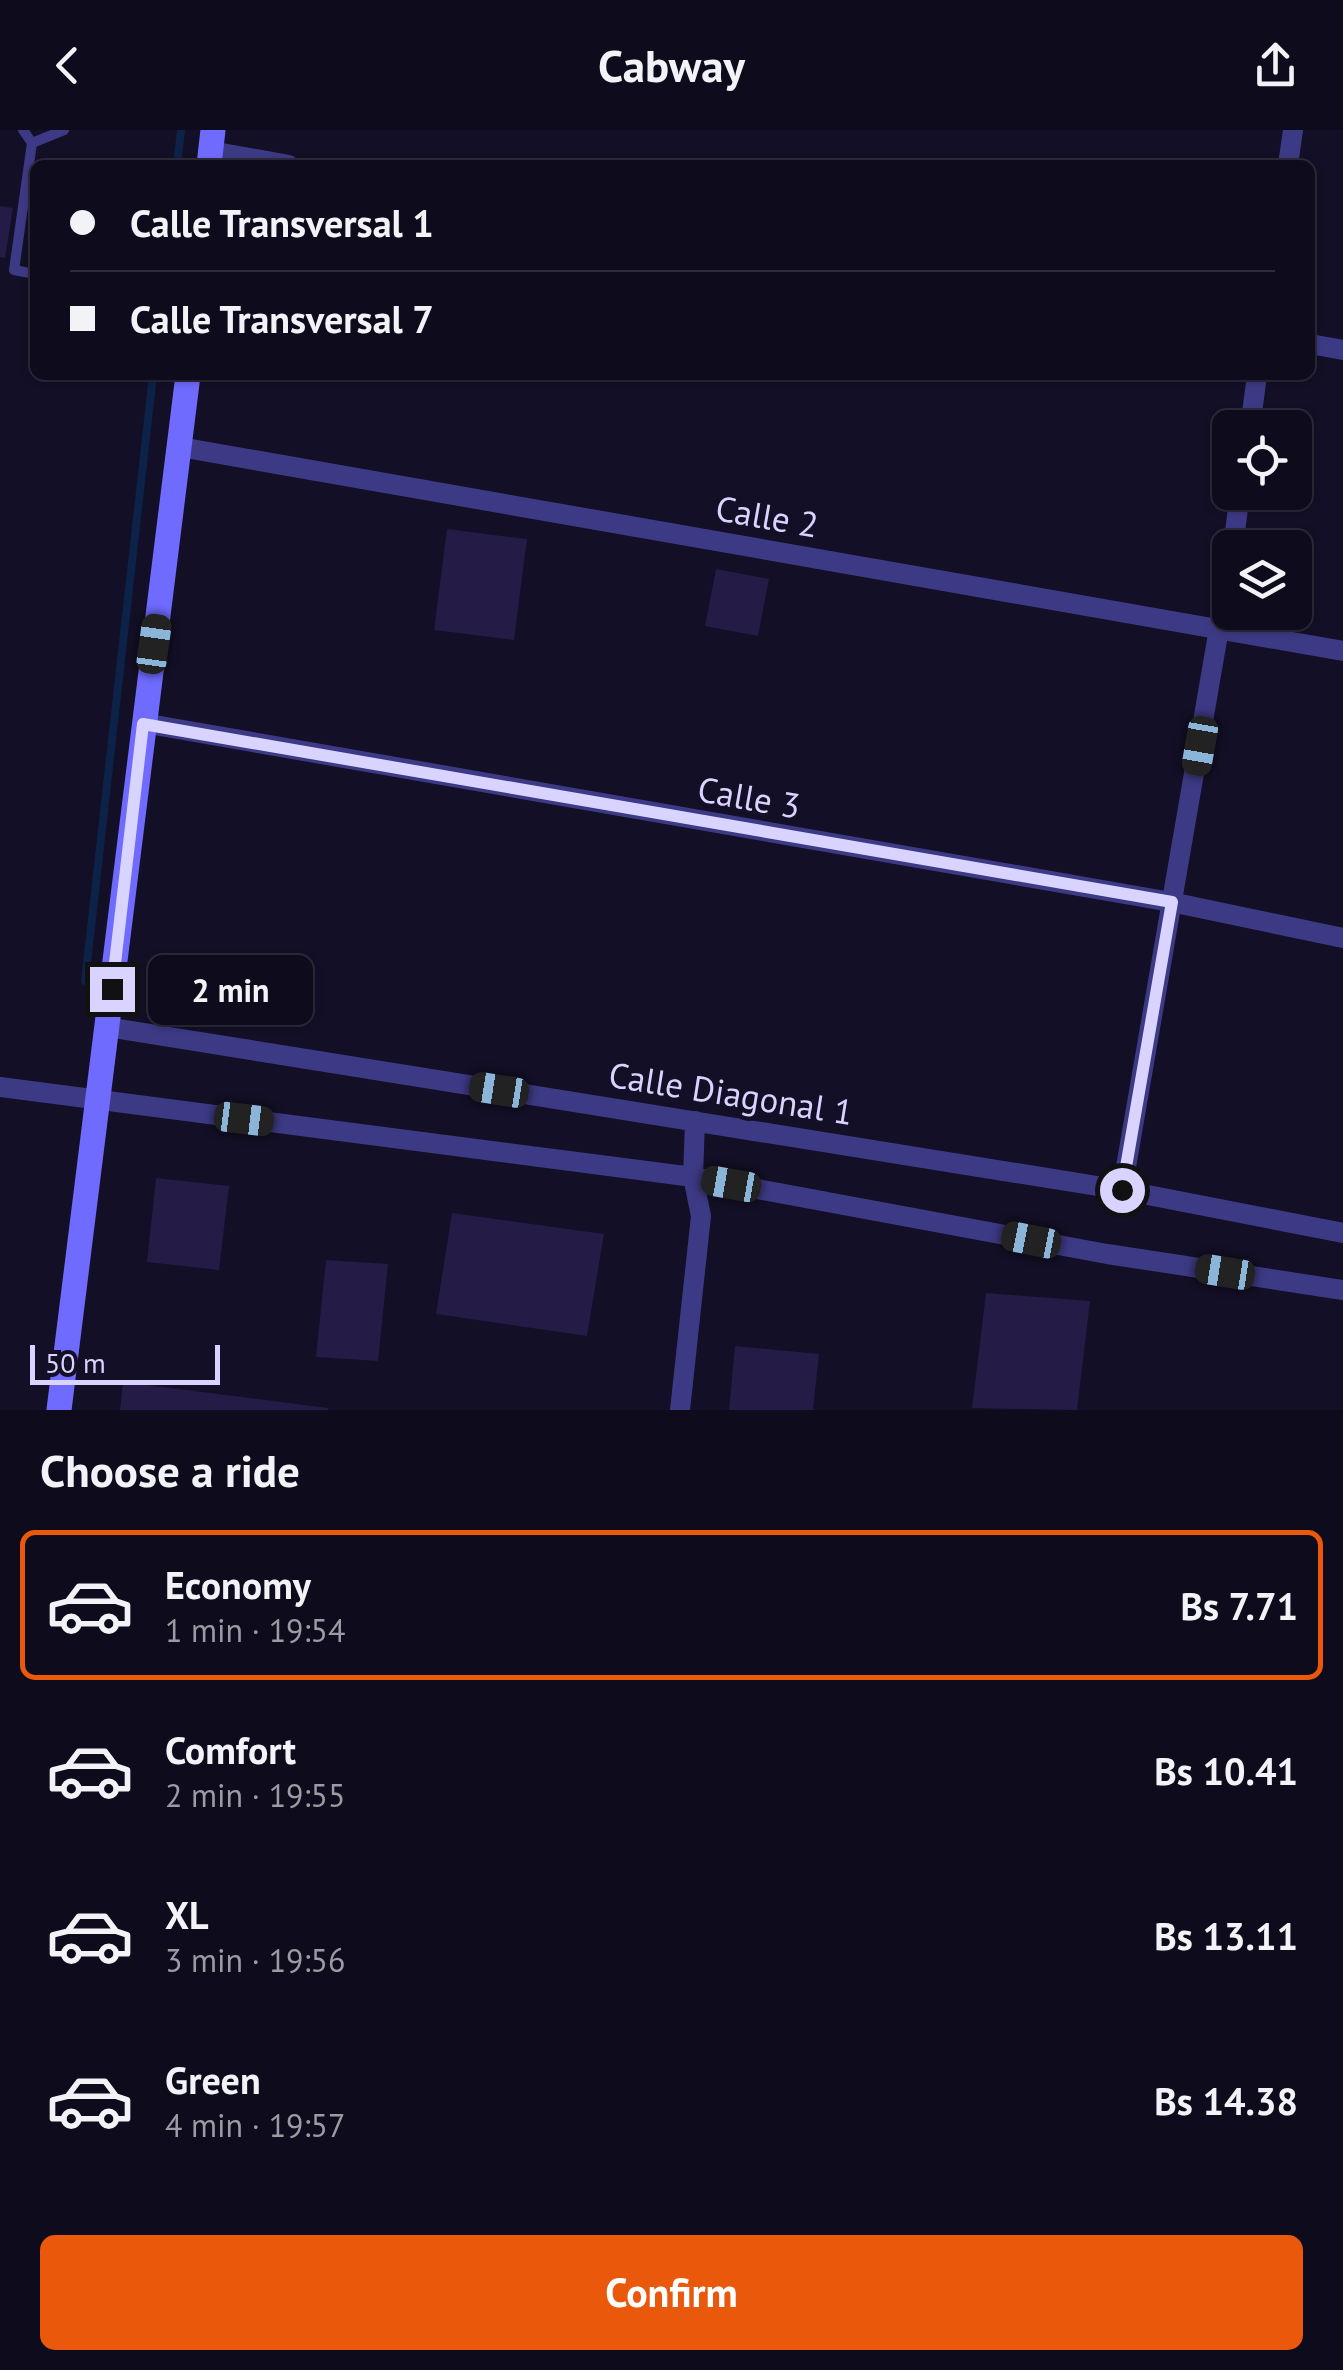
<!DOCTYPE html>
<meta charset="utf-8">
<style>
:root{--surface:#0e0b1c;--page:#1c1929;--text:#f1f3f6;--muted:#9b9ba3;--line:#2e2b3b;--accent:#ea580c}
body{margin:0;font-family:"PT Sans",sans-serif;background:var(--page);color:var(--text);height:100vh;display:flex;flex-direction:column;font-size:38px;white-space:nowrap}
*{box-sizing:border-box;margin:0}
p{font-size:32px;color:var(--muted)}
.icon{flex:none;width:55px;height:55px;fill:none;stroke:currentColor;stroke-width:2;stroke-linecap:round;stroke-linejoin:round}
.map{position:relative;height:1280px;overflow:hidden}
.side{display:flex;flex-direction:column;background:var(--surface);flex:1}
.side>*{flex:none}
.top-card{position:absolute;left:30px;top:30px;width:1285px;height:220px;border-radius:15px;box-shadow:0 2px 8px #0004,0 0 0 2px var(--line);display:grid;align-content:center;height:220px;padding:0 40px;background:var(--surface)}
.fabs{position:absolute;left:1212px;top:280px;display:grid;gap:20px}
.fabs a{display:grid;place-items:center;width:100px;height:100px;border-radius:15px;background:var(--surface);box-shadow:0 2px 8px #0004,0 0 0 2px var(--line);font-size:50px}
.scale{position:absolute;left:30px;bottom:25px;width:190px;box-sizing:border-box;padding-left:10px;border:5px solid #d9d4ff;border-top:0;font-size:28px;line-height:35px;white-space:nowrap;color:#d9d4ff;-webkit-text-stroke:8px #130f26;paint-order:stroke}
.end{position:absolute;width:45px;height:45px;margin:-22px;border:12px solid #d9d4ff;background:#111;box-shadow:0 0 0 5px #111}
.from{border-radius:50%}
.bubble{position:absolute;height:70px;border-radius:15px;background:var(--surface);box-shadow:0 2px 8px #0004,0 0 0 2px var(--line);font-size:32px;font-weight:600;line-height:70px;text-align:center}
.car{position:absolute;width:30px;height:60px;margin:-30px -15px;border-radius:12px;box-shadow:0 0 8px 2px #0007;background:linear-gradient(#222 24%,#8ab4d8 0 40%,#222 0 76%,#8ab4d8 0 86%,#222 0)}
.top-card b{display:flex;align-items:center;gap:35px;height:95px;font-size:38px}
.top-card b+b{border-top:2px solid var(--line)}
.top-card i{width:25px;height:25px;background:var(--text)}
ul{padding:0;list-style:none}
li{display:flex;align-items:center;gap:30px;height:150px;margin:0 20px 15px;padding:0 20px;border:5px solid transparent;border-radius:15px}
li div{flex:1}
li b{display:block;font-size:38px}
li em{font-style:normal;font-weight:600}
li.active{border-color:var(--accent)}
li>.icon{width:90px;height:90px;stroke-width:1.5}
h2{padding:0 40px;font-size:45px;line-height:120px}
.primary-button{display:flex;gap:20px;margin-top:auto;padding:20px 40px}
.primary-button a{flex:1;height:115px;border-radius:15px;background:var(--accent);color:#fff;font-size:40px;font-weight:600;line-height:115px;text-align:center}
header{display:flex;justify-content:space-between;align-items:center;height:130px;padding:0 40px;background:var(--surface);font-size:45px;font-weight:600}
.map>svg:first-child{display:block}
.lines{fill:none;stroke-linecap:round;stroke-linejoin:round}
.stream{stroke:#0c2248;stroke-width:8}
.building{fill:#241b47}
.lane{stroke:#3d3a85;stroke-width:10}
.street{stroke:#3d3a85;stroke-width:20}
.secondary{stroke:#6f6bff;stroke-width:25}
.route{stroke:#d9d4ff;stroke-width:12}
.labels{text-anchor:middle;stroke-width:9;stroke-linejoin:round;paint-order:stroke}
.street-label{font-size:35px;fill:#d9d4ff;stroke:#130f26}
</style>
<header><svg class="icon" aria-label="back" viewBox="0 0 24 24"><path d="M15 5l-7 7 7 7"/></svg>Cabway<svg class="icon" aria-label="share" viewBox="0 0 24 24"><path d="M12 15V3M7 8l5-5 5 5M5 13v7h14v-7"/></svg></header>
<div class="map">
<svg width="1343" height="1280" viewBox="0 0 1343 1280">
<rect width="100%" height="100%" fill="#130f26"/>
<g class="lines">
<g class="stream">
<path d="M177,35L181,0"/>
<path d="M85,851L153,245"/>
</g>
</g>
<g class="building">
<path d="M0,76L13,78L5,128L0,127Z"/>
<path d="M447,399L527,409L514,510L434,500Z"/>
<path d="M716,439L769,449L758,506L705,496Z"/>
<path d="M156,1048L229,1056L219,1140L147,1132Z"/>
<path d="M452,1083L604,1104L587,1206L436,1184Z"/>
<path d="M326,1130L388,1134L378,1231L316,1227Z"/>
<path d="M986,1163L1090,1171L1077,1280L972,1278Z"/>
<path d="M735,1216L819,1224L813,1280H729Z"/>
<path d="M123,1252L328,1278V1280H120Z"/>
</g>
<g class="lines">
<g class="lane">
<path d="M23,0L32,13L14,140L35,144"/>
<path d="M32,13L64,0"/>
</g>
<g class="street">
<path d="M211,21L289,35"/>
<path d="M1288,35L1293,0"/>
<path d="M1310,214L1343,220"/>
<path d="M1250,298L1257,245"/>
<path d="M180,317L1343,521"/>
<path d="M1233,418L1240,362"/>
<path d="M143,593L1171,772L1343,808"/>
<path d="M107,897L1122,1060L1343,1103"/>
<path d="M0,957L693,1047L1107,1124L1343,1160"/>
<path d="M1122,1060L1230,435"/>
<path d="M680,1280L701,1086L693,1047L695,991"/>
</g>
<g class="secondary">
<path d="M209,35L213,0"/>
<path d="M59,1280L188,245"/>
</g>
</g>
<g class="lines">
<path class="route" d="M112,859L143,594L1172,772L1122,1060"/>
</g>
<g class="labels">
<g class="street-label">
<text transform="translate(767 387) rotate(10)" y="12">Calle 2</text>
<text transform="translate(749 668) rotate(10)" y="12">Calle 3</text>
<text transform="translate(731 964) rotate(9)" y="12">Calle Diagonal 1</text>
</g>
</g>
</svg>
<div class="fabs">
<a><svg class="icon" aria-label="locate" viewBox="0 0 24 24"><circle cx="12" cy="12" r="6"/><path d="M12 2v4M12 18v4M2 12h4M18 12h4"/></svg></a>
<a><svg class="icon" aria-label="layers" viewBox="0 0 24 24"><path d="M12 4l9 5-9 5-9-5zM3 14l9 5 9-5"/></svg></a>
</div>
<div class="scale">50 m</div>
<i class="end from" style="left:1122px;top:1060px"></i>
<i class="end" style="left:112px;top:859px"></i>
<div class="bubble" style="left:148px;top:825px;width:165px">2 min</div>
<i class="car" style="left:154px;top:514px;rotate:8deg"></i>
<i class="car" style="left:1200px;top:616px;rotate:190deg"></i>
<i class="car" style="left:499px;top:960px;rotate:279deg"></i>
<i class="car" style="left:244px;top:989px;rotate:97deg"></i>
<i class="car" style="left:731px;top:1054px;rotate:280deg"></i>
<i class="car" style="left:1031px;top:1110px;rotate:281deg"></i>
<i class="car" style="left:1225px;top:1142px;rotate:279deg"></i>
<div class="top-card">
<b><i class="from"></i>Calle Transversal 1</b>
<b><i></i>Calle Transversal 7</b>
</div>
</div>
<section class="side">
<h2>Choose a ride</h2>
<ul>
<li class="active"><svg class="icon" aria-label="car" viewBox="0 0 24 24"><path d="M5 17H2v-5l4-1 3-4h7l3 4 3 1v5h-3M9 17h6M6 11h13"/><circle cx="7" cy="17" r="2"/><circle cx="17" cy="17" r="2"/></svg><div><b>Economy</b><p>1 min · 19:54</p></div><em>Bs 7.71</em></li>
<li><svg class="icon" aria-label="car" viewBox="0 0 24 24"><path d="M5 17H2v-5l4-1 3-4h7l3 4 3 1v5h-3M9 17h6M6 11h13"/><circle cx="7" cy="17" r="2"/><circle cx="17" cy="17" r="2"/></svg><div><b>Comfort</b><p>2 min · 19:55</p></div><em>Bs 10.41</em></li>
<li><svg class="icon" aria-label="car" viewBox="0 0 24 24"><path d="M5 17H2v-5l4-1 3-4h7l3 4 3 1v5h-3M9 17h6M6 11h13"/><circle cx="7" cy="17" r="2"/><circle cx="17" cy="17" r="2"/></svg><div><b>XL</b><p>3 min · 19:56</p></div><em>Bs 13.11</em></li>
<li><svg class="icon" aria-label="car" viewBox="0 0 24 24"><path d="M5 17H2v-5l4-1 3-4h7l3 4 3 1v5h-3M9 17h6M6 11h13"/><circle cx="7" cy="17" r="2"/><circle cx="17" cy="17" r="2"/></svg><div><b>Green</b><p>4 min · 19:57</p></div><em>Bs 14.38</em></li>
</ul>
<div class="primary-button"><a>Confirm</a></div>
</section>
